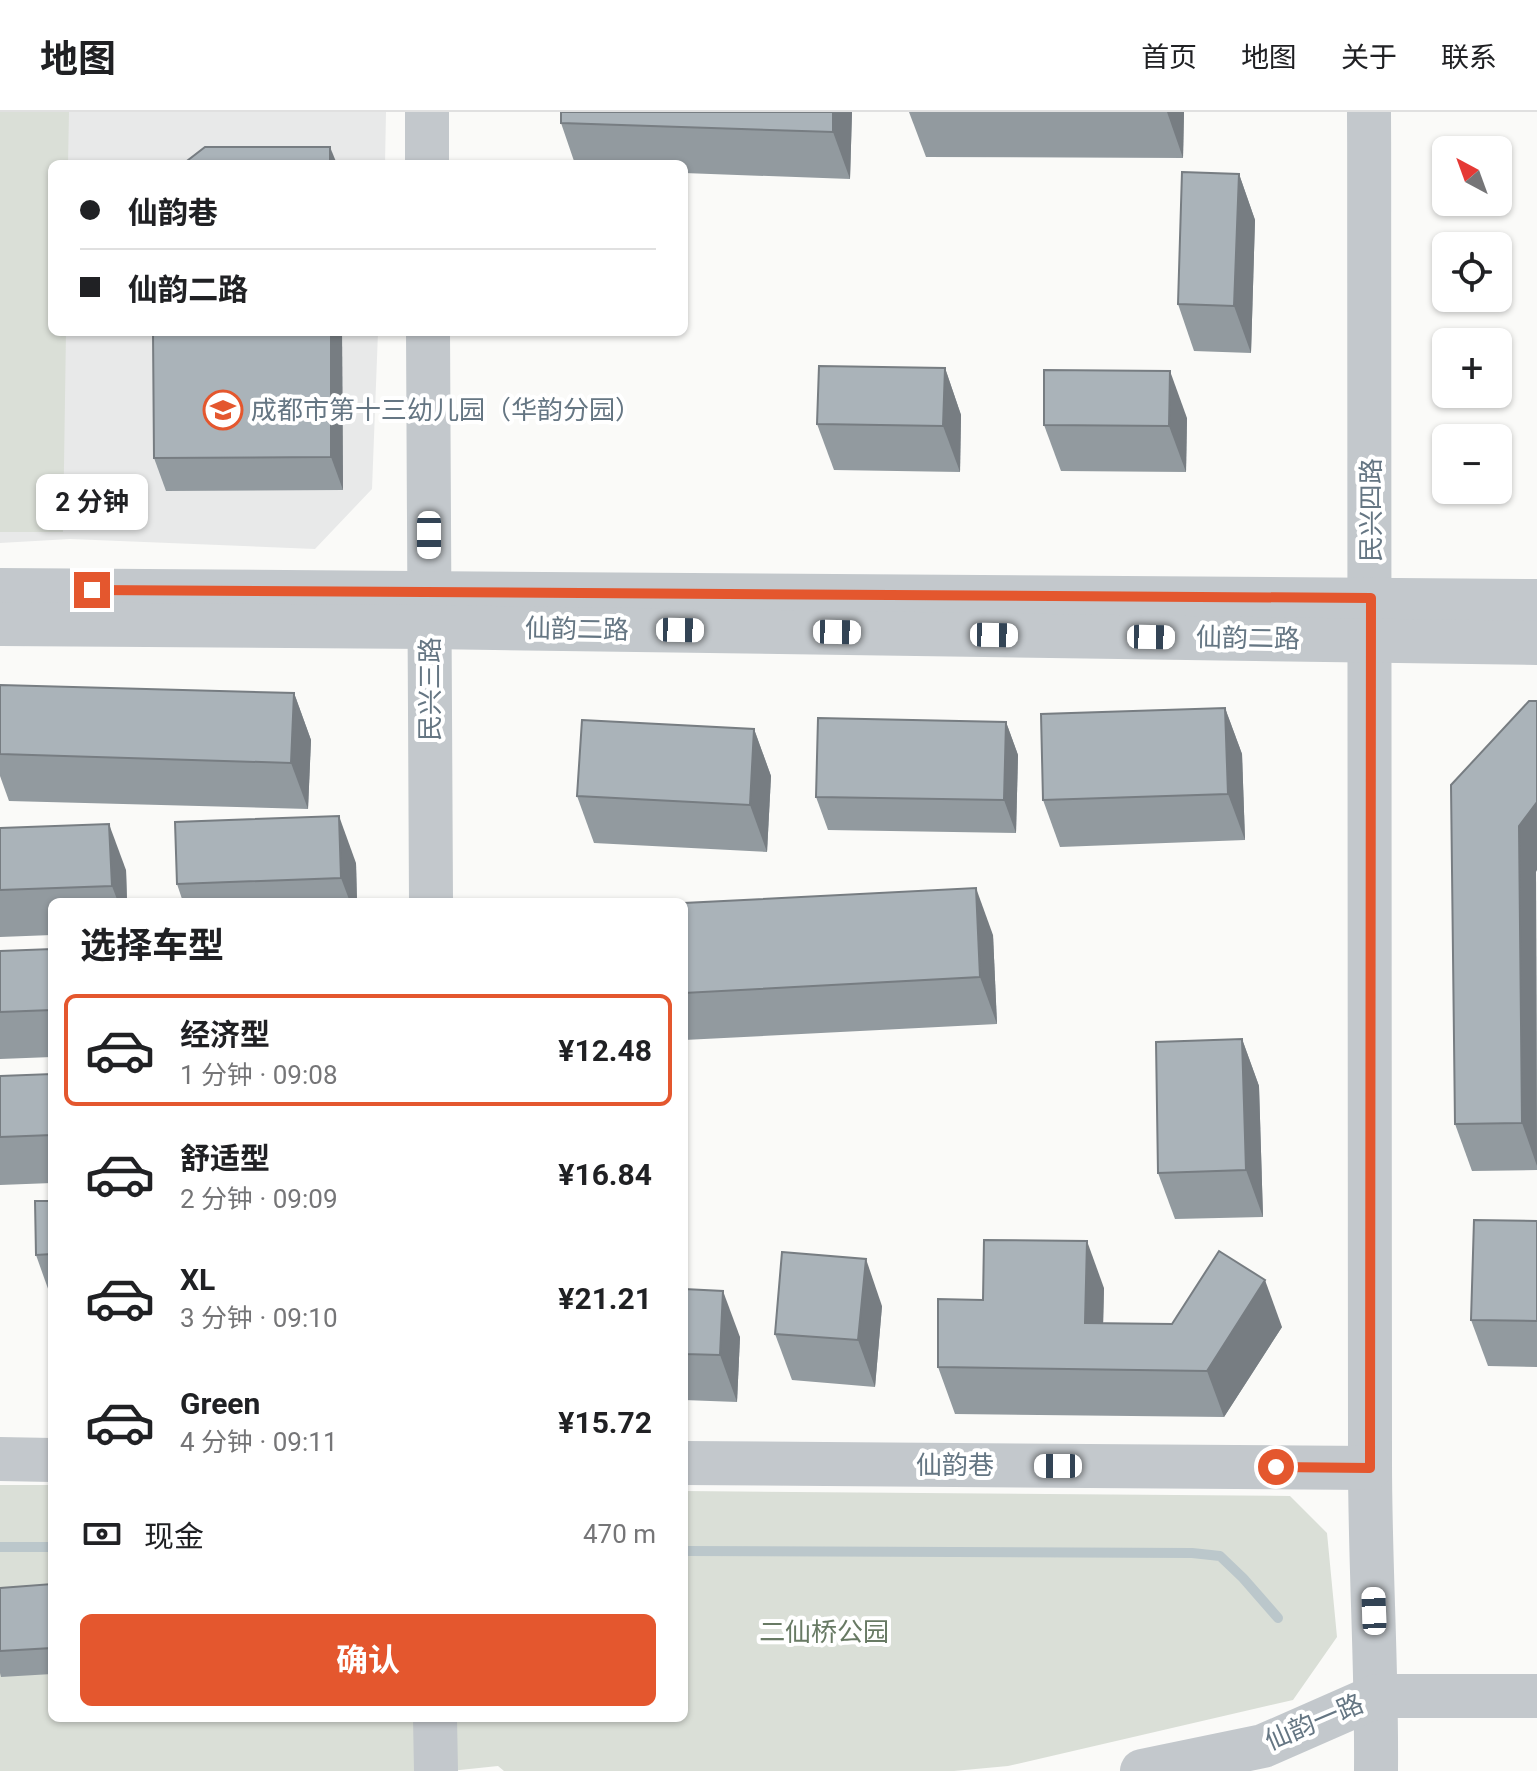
<!DOCTYPE html>
<html lang="zh">
<meta charset="utf-8">
<style>
:root{--surface:#fff;--page:#f2f2f2;--text:#202124;--muted:#757577;--line:#e0e0e0;--accent:#e4572e}
body{margin:0;font-family:Roboto,"Noto Sans SC",sans-serif;background:var(--page);color:var(--text);height:100vh;display:flex;flex-direction:column;font-size:30px;white-space:nowrap}
*{box-sizing:border-box;margin:0}
p{font-size:26px;color:var(--muted)}
.icon{flex:none;width:44px;height:44px;fill:none;stroke:currentColor;stroke-width:2;stroke-linecap:round;stroke-linejoin:round}
.map{position:relative;flex:1;overflow:hidden}
.side{position:absolute;left:48px;top:786px;width:640px;height:824px;display:flex;flex-direction:column;background:var(--surface);border-radius:12px;box-shadow:0 2px 6px #0004}
.side>*{flex:none}
.top-card{position:absolute;left:48px;top:48px;width:640px;height:176px;border-radius:12px;box-shadow:0 2px 6px #0004;display:grid;align-content:center;height:176px;padding:0 32px;background:var(--surface)}
.needle{width:52px;rotate:319deg}
.tools{position:absolute;left:1432px;top:24px;display:grid;gap:16px}
.tools a{display:grid;place-items:center;width:80px;height:80px;border-radius:12px;background:var(--surface);box-shadow:0 2px 6px #0004;font-size:40px}
.end{position:absolute;width:36px;height:36px;margin:-18px;border:10px solid #e4572e;background:#fff;box-shadow:0 0 0 4px #fff}
.from{border-radius:50%}
.bubble{position:absolute;height:56px;border-radius:12px;background:var(--surface);box-shadow:0 2px 6px #0004;font-size:26px;font-weight:700;line-height:56px;text-align:center}
.car{position:absolute;width:24px;height:48px;margin:-24px -12px;border-radius:10px;box-shadow:0 0 6px 2px #0007;background:linear-gradient(#fff 24%,#345 0 40%,#fff 0 76%,#345 0 86%,#fff 0)}
.top-card b{display:flex;align-items:center;gap:28px;height:76px;font-size:30px}
.top-card b+b{border-top:2px solid var(--line)}
.top-card i{width:20px;height:20px;background:var(--text)}
ul{padding:0;list-style:none}
li{display:flex;align-items:center;gap:24px;height:112px;margin:0 16px 12px;padding:0 16px;border:4px solid transparent;border-radius:12px}
li div{flex:1}
li b{display:block;font-size:30px}
li em{font-style:normal;font-weight:700}
li.active{border-color:var(--accent)}
li>.icon{width:72px;height:72px;stroke-width:1.5}
h2{padding:0 32px;font-size:36px;line-height:96px}
.pay{display:flex;align-items:center;gap:20px;height:88px;padding:0 32px;font-size:30px}
.pay p{margin-inline-start:auto}
.cta{display:flex;gap:16px;margin-top:auto;padding:16px 32px}
.cta a{flex:1;height:92px;border-radius:12px;background:var(--accent);color:#fff;font-size:32px;font-weight:700;line-height:92px;text-align:center}
header{display:flex;align-items:center;gap:48px;box-sizing:border-box;height:112px;padding:0 40px;background:var(--surface);border-bottom:2px solid var(--line)}
header strong{font-size:38px}
nav{display:flex;gap:44px;margin-inline-start:auto;font-size:28px}
.map>svg:first-child{display:block}
.built{fill:#e8e9e9}
.green{fill:#dadfd7}
.lines{fill:none;stroke-linecap:round;stroke-linejoin:round}
.stream{stroke:#bbc7cb;stroke-width:10}
.minor{stroke:#c3c8cc;stroke-width:44}
.wall{fill:#929a9f}
.shaded-wall{fill:#777d82}
.building{fill:#aab3b9;stroke:#777d82;stroke-width:2}
.route{stroke:#e4572e;stroke-width:10}
.labels{text-anchor:middle;stroke-width:8;stroke-linejoin:round;paint-order:stroke}
.poi-label{font-size:26px;fill:#657683;stroke:#fff;text-anchor:start}
.street-label{font-size:26px;fill:#657683;stroke:#fff}
.park-label{font-size:26px;fill:#687a64;stroke:#fff}
</style>
<header>
<strong>地图</strong>
<nav><a>首页</a><a>地图</a><a>关于</a><a>联系</a></nav>
</header>
<div class="map">
<svg width="1537" height="1659" viewBox="0 0 1537 1659">
<rect width="100%" height="100%" fill="#fafaf8"/>
<path class="built" d="M0,0H386L385,52H52V220H378L372,377L315,437L70,427L0,431Z"/>
<g class="green">
<path d="M0,0H69L68,52H52V220H66L63,420H0Z"/>
<path d="M0,1373H52V1606H684V1379L1290,1384L1327,1421L1337,1525L1293,1588L1008,1654L954,1659H504L498,1654L450,1659H0Z"/>
</g>
<g class="lines">
<g class="stream">
<path d="M0,1435H52"/>
<path d="M684,1439L1192,1441L1220,1444L1243,1466L1278,1506"/>
</g>
<g class="minor">
<path d="M427,0V52"/>
<path d="M1369,0C1371,450 1367,900 1370,1351C1370,1453 1377,1556 1376,1659"/>
<path d="M428,220L431,790"/>
<path d="M0,478L1537,489"/>
<path d="M0,512L429,515L1537,531"/>
<path d="M0,1347L52,1348"/>
<path d="M684,1351L1370,1356"/>
<path d="M435,1606L436,1659"/>
<path d="M1142,1659L1263,1634L1377,1584H1537"/>
</g>
</g>
<g class="wall">
<path d="M561,0H852L850,67L684,61V52H575L561,11Z"/>
<path d="M909,0H1184L1183,46L926,45Z"/>
<path d="M1239,62L1255,108L1251,241L1194,239L1178,192Z"/>
<path d="M153,220H342L343,378L166,379L154,346Z"/>
<path d="M945,256L961,303L960,360L834,358L817,312Z"/>
<path d="M1187,306L1186,360L1061,359L1044,313Z"/>
<path d="M0,573L294,581L311,628L308,697L9,689L0,664Z"/>
<path d="M1225,596L1242,642L1245,728L1060,735L1043,688Z"/>
<path d="M1006,610L1018,643L1016,721L828,718L816,685Z"/>
<path d="M754,617L771,664L767,740L594,731L577,684Z"/>
<path d="M0,716L126,758L127,790H52V823L0,825Z"/>
<path d="M356,751L357,790H183L177,772Z"/>
<path d="M1536,760L1537,1058L1472,1059L1455,1012Z"/>
<path d="M684,791L993,823L997,912L684,928Z"/>
<path d="M52,837V945L0,947V839Z"/>
<path d="M1242,927L1259,974L1263,1105L1175,1107L1158,1061Z"/>
<path d="M52,962V1071L0,1073V964Z"/>
<path d="M52,1089V1188L36,1143Z"/>
<path d="M1537,1109V1255L1488,1254L1471,1208Z"/>
<path d="M1104,1176L1103,1211L1282,1215L1224,1305L955,1302L938,1255Z"/>
<path d="M684,1177L740,1225L737,1290L684,1288Z"/>
<path d="M882,1194L875,1275L792,1268L775,1222Z"/>
<path d="M52,1472V1562L1,1565L0,1561V1476Z"/>
</g>
<g class="shaded-wall">
<path d="M833,0H852L850,67L833,20Z"/>
<path d="M1167,0H1184L1183,46Z"/>
<path d="M330,35L337,52H330Z"/>
<path d="M1239,62L1255,108L1251,241L1234,194Z"/>
<path d="M331,220H342L343,378L331,345Z"/>
<path d="M945,256L961,303L960,360L943,314Z"/>
<path d="M1170,259L1187,306L1186,360L1169,314Z"/>
<path d="M294,581L311,628L308,697L291,651Z"/>
<path d="M1225,596L1242,642L1245,728L1228,682Z"/>
<path d="M1006,610L1018,643L1016,721L1004,688Z"/>
<path d="M754,617L771,664L767,740L750,693Z"/>
<path d="M1537,690V758L1536,760L1537,1054L1522,1011L1519,714Z"/>
<path d="M339,704L356,751L357,790H350L341,766Z"/>
<path d="M109,712L126,758L127,790H118L112,774Z"/>
<path d="M976,776L993,823L997,912L980,865Z"/>
<path d="M1242,927L1259,974L1263,1105L1246,1058Z"/>
<path d="M1087,1129L1104,1176L1102,1258L1085,1211Z"/>
<path d="M866,1147L882,1194L875,1275L858,1228Z"/>
<path d="M1265,1168L1282,1215L1224,1305L1207,1259Z"/>
<path d="M723,1179L740,1225L737,1290L720,1243Z"/>
</g>
<g class="building">
<path d="M561,0H833V20L561,11Z"/>
<path d="M205,35H330V52H183Z"/>
<path d="M1182,60L1239,62L1234,194L1178,192Z"/>
<path d="M153,220H331V345L154,346Z"/>
<path d="M819,254L945,256L943,314L817,312Z"/>
<path d="M1044,258L1170,259L1169,314L1044,313Z"/>
<path d="M0,573L294,581L291,651L0,642Z"/>
<path d="M1529,589H1537V690L1519,714L1522,1011L1455,1012L1451,673Z"/>
<path d="M1225,596L1228,682L1043,688L1041,602Z"/>
<path d="M818,606L1006,610L1004,688L816,685Z"/>
<path d="M582,608L754,617L750,693L577,684Z"/>
<path d="M339,704L341,766L177,772L175,710Z"/>
<path d="M109,712L112,774L0,778V716Z"/>
<path d="M976,776L980,865L684,881V791Z"/>
<path d="M52,837V898L0,900V839Z"/>
<path d="M1242,927L1246,1058L1158,1061L1156,930Z"/>
<path d="M52,962V1023L0,1025V964Z"/>
<path d="M35,1089H52V1142L36,1143Z"/>
<path d="M1474,1108L1537,1109V1209L1471,1208Z"/>
<path d="M984,1128L1087,1129L1085,1211L1172,1212L1219,1139L1265,1168L1207,1259L938,1255V1187L983,1188Z"/>
<path d="M782,1140L866,1147L858,1228L775,1222Z"/>
<path d="M684,1177L723,1179L720,1243L684,1242Z"/>
<path d="M52,1472V1536L0,1539V1476Z"/>
</g>
<g class="lines">
<path class="route" d="M92,478L1371,486L1370,1356L1276,1355"/>
</g>
<defs>
<g id="school-ring" transform="scale(2)"><circle r="9.5" fill="#fff" stroke="#e4572e" stroke-width="1.5"/><path d="M0-5L7-2L0 1L-7-2ZM-4 1L0 2.5L4 1V4Q0 6-4 4Z" fill="#e4572e"/></g>
</defs>
<g fill-rule="evenodd">
<use href="#school-ring" x="223" y="298"/>
</g>
<g class="labels">
<g class="poi-label">
<text x="251" y="307">成都市第十三幼儿园（华韵分园）</text>
</g>
<g class="street-label">
<text transform="translate(1371 398) rotate(-90)" y="9">民兴四路</text>
<text transform="translate(577 517) rotate(1)" y="9">仙韵二路</text>
<text transform="translate(1248 526) rotate(1)" y="9">仙韵二路</text>
<text transform="translate(430 577) rotate(-90)" y="9">民兴三路</text>
<text x="955" y="1362">仙韵巷</text>
<text transform="translate(1314 1610) rotate(-23)" y="9">仙韵一路</text>
</g>
<g class="park-label">
<text x="824" y="1529">二仙桥公园</text>
</g>
</g>
</svg>
<div class="tools">
<a><svg class="needle" viewBox="-14 -14 28 28"><path d="M0-13l5 13h-10z" fill="#e53935"/><path d="M0 13l5-13h-10z" fill="#757577"/></svg></a>
<a><svg class="icon" aria-label="locate" viewBox="0 0 24 24"><circle cx="12" cy="12" r="6"/><path d="M12 2v4M12 18v4M2 12h4M18 12h4"/></svg></a>
<a>+</a>
<a>−</a>
</div>
<i class="end from" style="left:1276px;top:1355px"></i>
<i class="end" style="left:92px;top:478px"></i>
<div class="bubble" style="left:36px;top:362px;width:112px">2 分钟</div>
<i class="car" style="left:429px;top:423px;rotate:180deg"></i>
<i class="car" style="left:680px;top:518px;rotate:91deg"></i>
<i class="car" style="left:837px;top:520px;rotate:91deg"></i>
<i class="car" style="left:994px;top:523px;rotate:91deg"></i>
<i class="car" style="left:1151px;top:525px;rotate:91deg"></i>
<i class="car" style="left:1058px;top:1354px;rotate:270deg"></i>
<i class="car" style="left:1374px;top:1499px;rotate:358deg"></i>
<div class="top-card">
<b><i class="from"></i>仙韵巷</b>
<b><i></i>仙韵二路</b>
</div>
<section class="side">
<h2>选择车型</h2>
<ul>
<li class="active"><svg class="icon" aria-label="car" viewBox="0 0 24 24"><path d="M5 17H2v-5l4-1 3-4h7l3 4 3 1v5h-3M9 17h6M6 11h13"/><circle cx="7" cy="17" r="2"/><circle cx="17" cy="17" r="2"/></svg><div><b>经济型</b><p>1 分钟 · 09:08</p></div><em>¥12.48</em></li>
<li><svg class="icon" aria-label="car" viewBox="0 0 24 24"><path d="M5 17H2v-5l4-1 3-4h7l3 4 3 1v5h-3M9 17h6M6 11h13"/><circle cx="7" cy="17" r="2"/><circle cx="17" cy="17" r="2"/></svg><div><b>舒适型</b><p>2 分钟 · 09:09</p></div><em>¥16.84</em></li>
<li><svg class="icon" aria-label="car" viewBox="0 0 24 24"><path d="M5 17H2v-5l4-1 3-4h7l3 4 3 1v5h-3M9 17h6M6 11h13"/><circle cx="7" cy="17" r="2"/><circle cx="17" cy="17" r="2"/></svg><div><b>XL</b><p>3 分钟 · 09:10</p></div><em>¥21.21</em></li>
<li><svg class="icon" aria-label="car" viewBox="0 0 24 24"><path d="M5 17H2v-5l4-1 3-4h7l3 4 3 1v5h-3M9 17h6M6 11h13"/><circle cx="7" cy="17" r="2"/><circle cx="17" cy="17" r="2"/></svg><div><b>Green</b><p>4 分钟 · 09:11</p></div><em>¥15.72</em></li>
</ul>
<div class="pay"><svg class="icon" aria-label="cash" viewBox="0 0 24 24"><path d="M3 7h18v10H3z"/><circle cx="12" cy="12" r="2"/></svg>现金<p>470 m</p></div>
<div class="cta"><a>确认</a></div>
</section>
</div>
